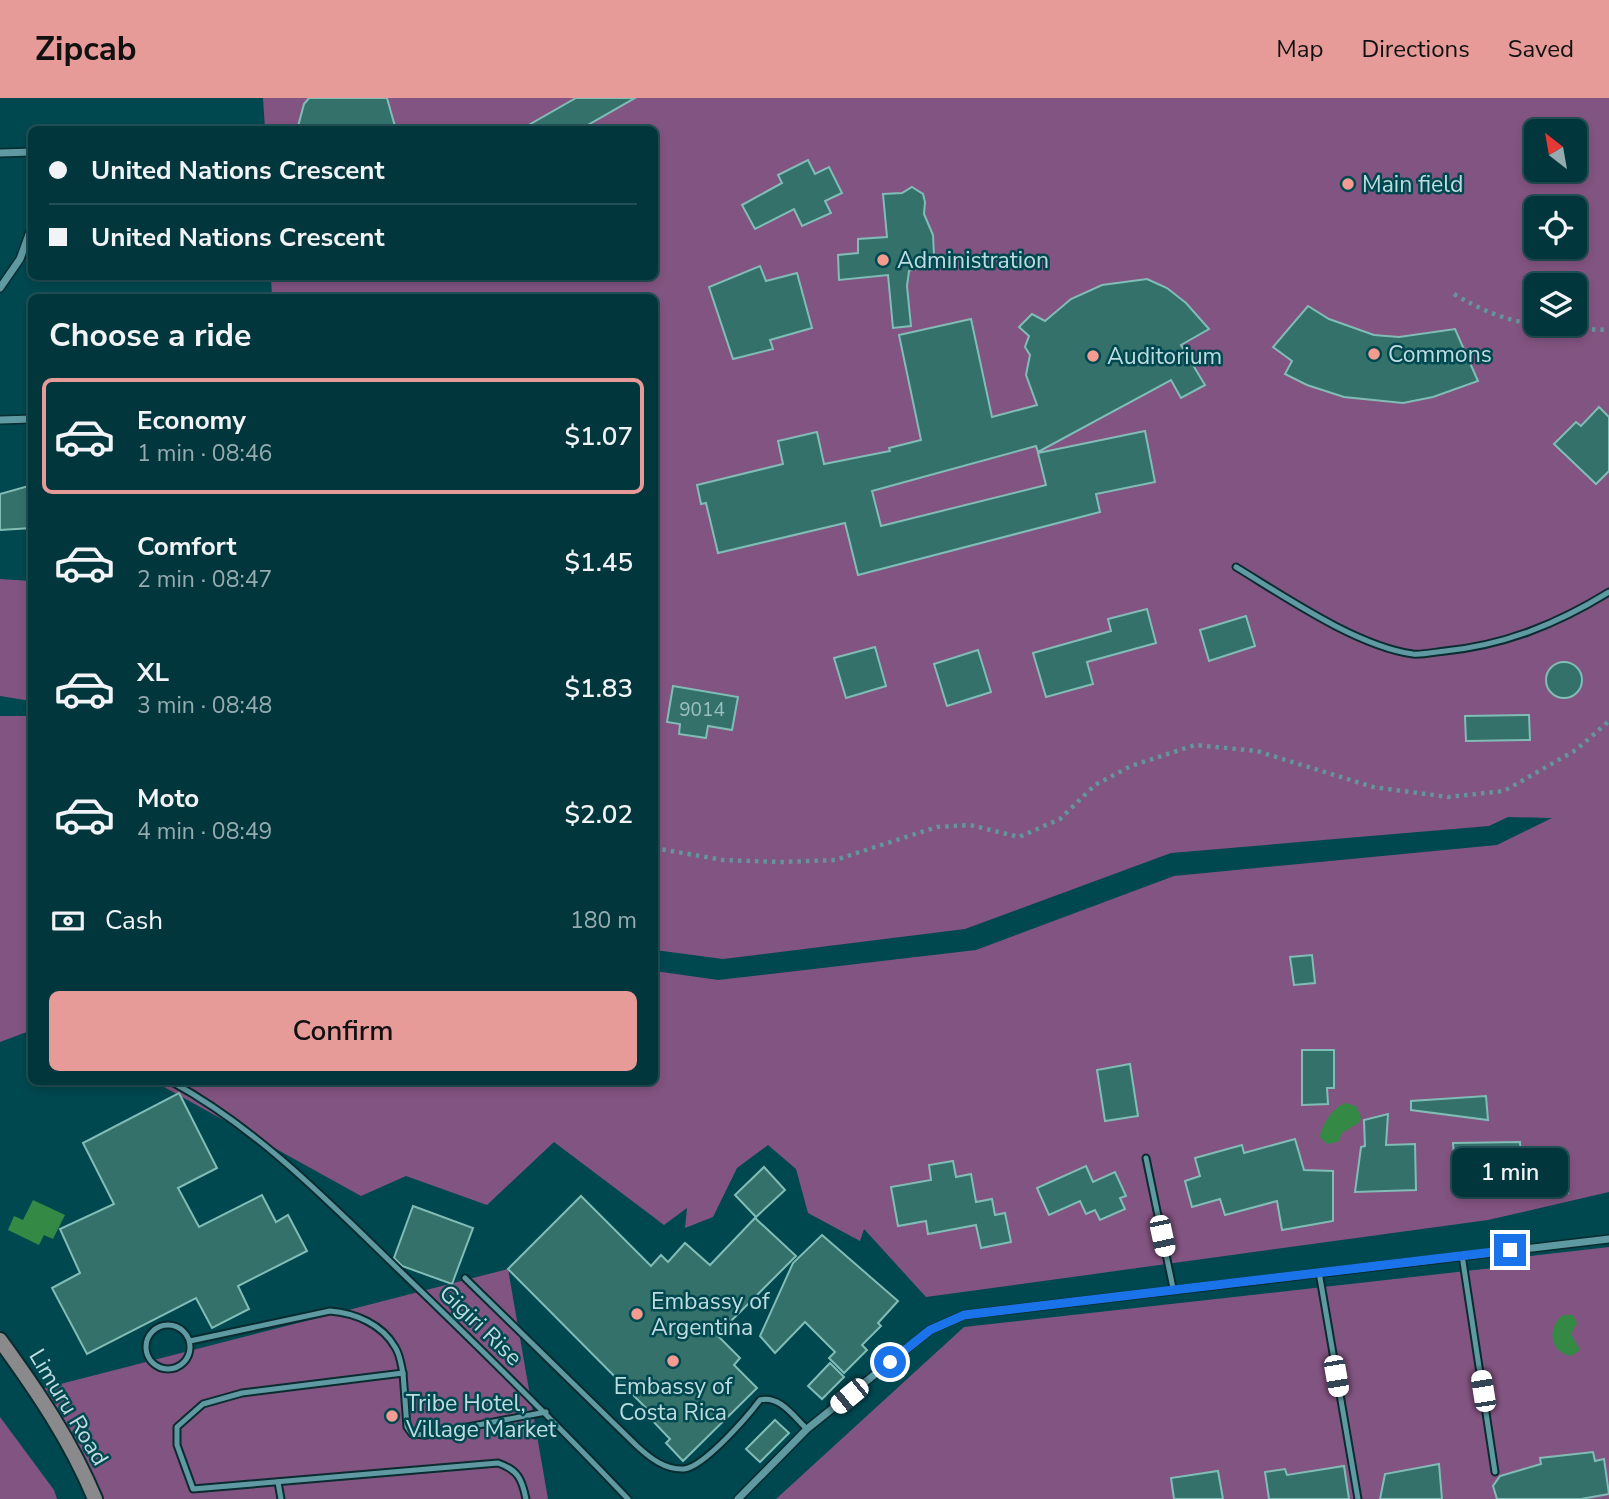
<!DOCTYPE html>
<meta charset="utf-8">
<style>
:root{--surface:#00363c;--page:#0e4147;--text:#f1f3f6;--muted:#95abaf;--line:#225056;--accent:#e69b98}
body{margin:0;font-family:"Nunito Sans",sans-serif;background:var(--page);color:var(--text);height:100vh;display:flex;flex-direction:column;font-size:26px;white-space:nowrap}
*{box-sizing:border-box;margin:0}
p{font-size:23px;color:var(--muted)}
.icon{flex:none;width:38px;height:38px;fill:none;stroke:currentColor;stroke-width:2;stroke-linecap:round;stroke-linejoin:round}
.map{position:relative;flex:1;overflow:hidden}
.details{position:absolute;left:28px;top:196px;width:630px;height:791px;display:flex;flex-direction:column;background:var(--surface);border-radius:10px;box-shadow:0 4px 10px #0003,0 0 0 2px var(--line)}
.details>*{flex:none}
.guide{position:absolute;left:28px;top:28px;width:630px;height:154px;border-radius:10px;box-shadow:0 4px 10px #0003,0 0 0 2px var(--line);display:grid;align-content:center;height:154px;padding:0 21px;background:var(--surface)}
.needle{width:46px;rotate:329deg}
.controls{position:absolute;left:1524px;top:21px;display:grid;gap:14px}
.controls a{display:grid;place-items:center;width:63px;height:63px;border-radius:10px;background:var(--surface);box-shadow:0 4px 10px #0003,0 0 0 2px var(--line);font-size:35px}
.end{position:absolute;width:32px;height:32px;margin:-16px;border:9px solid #1a73e8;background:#fff;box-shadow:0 0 0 4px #fff}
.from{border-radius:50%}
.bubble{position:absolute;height:49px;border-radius:10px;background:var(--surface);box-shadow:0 4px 10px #0003,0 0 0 2px var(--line);font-size:23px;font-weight:600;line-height:49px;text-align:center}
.car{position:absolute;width:21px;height:42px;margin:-21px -10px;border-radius:9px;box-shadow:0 0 5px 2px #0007;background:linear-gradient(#fff 24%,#345 0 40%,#fff 0 76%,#345 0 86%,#fff 0)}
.guide b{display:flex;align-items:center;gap:24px;height:66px;font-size:26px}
.guide b+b{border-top:2px solid var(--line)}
.guide i{width:18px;height:18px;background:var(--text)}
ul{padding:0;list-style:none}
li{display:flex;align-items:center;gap:21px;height:116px;margin:0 14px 10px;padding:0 7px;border:4px solid transparent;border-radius:10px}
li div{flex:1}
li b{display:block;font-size:26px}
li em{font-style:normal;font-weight:600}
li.on{border-color:var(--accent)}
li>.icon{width:63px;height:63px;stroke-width:1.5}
h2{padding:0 21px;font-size:32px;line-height:84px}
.pay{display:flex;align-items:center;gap:18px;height:77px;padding:0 21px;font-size:26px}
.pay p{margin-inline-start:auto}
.action{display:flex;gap:14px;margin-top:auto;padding:14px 21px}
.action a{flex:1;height:80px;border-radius:10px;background:var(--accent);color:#111;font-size:28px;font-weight:600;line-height:80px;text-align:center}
header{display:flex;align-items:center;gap:42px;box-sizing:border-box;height:98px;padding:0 35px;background:var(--accent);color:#111}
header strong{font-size:33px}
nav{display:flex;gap:38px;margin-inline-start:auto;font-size:24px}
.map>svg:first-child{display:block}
.green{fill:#825481;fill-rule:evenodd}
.water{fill:#348944}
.building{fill:#35716b;stroke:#81bdb6;stroke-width:2}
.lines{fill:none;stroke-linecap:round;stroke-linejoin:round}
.lane-casing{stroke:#0a2b2f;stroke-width:9}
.street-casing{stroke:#0a2b2f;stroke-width:10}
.secondary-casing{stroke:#0a2b2f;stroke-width:18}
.path{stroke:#63959b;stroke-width:4.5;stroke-dasharray:3.5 5;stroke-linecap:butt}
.lane{stroke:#5f9aa2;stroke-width:5}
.street{stroke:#5f9aa2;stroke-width:7}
.secondary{stroke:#8a898b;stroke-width:14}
.route{stroke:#1a73e8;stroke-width:9}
.poi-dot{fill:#f59c92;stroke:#004850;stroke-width:2.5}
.labels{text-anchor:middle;stroke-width:5;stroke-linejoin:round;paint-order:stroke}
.number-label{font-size:19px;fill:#9cc0c2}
.poi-label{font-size:23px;fill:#bedbdf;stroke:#004850;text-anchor:start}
.street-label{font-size:23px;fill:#bedbdf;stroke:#004850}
</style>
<header>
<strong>Zipcab</strong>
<nav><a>Map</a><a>Directions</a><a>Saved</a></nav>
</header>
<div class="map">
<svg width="1609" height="1401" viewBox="0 0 1609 1401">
<rect width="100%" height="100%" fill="#004850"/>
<g class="green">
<path d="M263,0H1609V1094L1488,1122L926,1199L864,1131L860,1143L808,1115L796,1071L768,1047L737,1070L713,1119L685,1130L687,1110L664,1127L554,1044L487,1107L406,1078L361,1098L155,984H654L655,873L718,882L976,852L1174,778L1497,747L1552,720L1508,719L1489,728L1171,755L965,831L723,861L655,852L654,200L272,199L271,179L654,178V32L265,31ZM1536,33H1575V72H1536ZM1536,110H1575V149H1536ZM1536,187H1575V226H1536Z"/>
<path d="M0,481L31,483V603L0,598Z"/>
<path d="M0,618H31L32,932L0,944Z"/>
<path d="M1609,1149V1401H776L964,1229L1520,1167L1522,1159Z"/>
<path d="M508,1171L548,1401H93L37,1292Z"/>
<path d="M0,1319L54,1392L57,1401H0Z"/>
</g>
<g class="water">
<path d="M1345,1005L1356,1008L1361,1019L1360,1024L1342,1035L1338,1044L1327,1046L1320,1039C1321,1027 1334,1009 1345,1005Z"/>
<path d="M33,1102L65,1117L53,1141L44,1137L39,1147L8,1132L14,1118L23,1122Z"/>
<path d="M1563,1217H1573L1577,1225L1571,1236L1580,1252L1571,1258C1549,1254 1547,1229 1563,1217Z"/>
</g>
<g class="building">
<path d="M309,0H387L396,32H297L304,6Z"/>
<path d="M576,0H635L579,32H520Z"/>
<path d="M808,62L815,76L829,69L842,95L825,103L831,115L802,128L794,111L755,131L742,107L782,85L778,77Z"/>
<path d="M912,89L923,96L925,104L924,116L933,137L934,157L923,167L909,173L907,188L911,228L893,230L888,177L839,182L838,157L858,155V141L887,139L883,96L902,95Z"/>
<path d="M760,168L766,183L797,175L812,230L770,242L773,251L733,261L709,189Z"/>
<path d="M1147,181L1167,190L1186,205L1209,231L1181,247L1205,287L1181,300L1171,282L1038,354L1036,348L872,393L881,428L1046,387L1038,355L1145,333L1155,384L1096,396L1100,414L858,477L845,425L718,455L706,405L701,406L697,387L783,366L778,343L817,334L824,366L890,353L889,350L921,342L899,237L971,221L992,319L1037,307L1026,277L1030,257L1025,249L1029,238L1019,229L1032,216L1045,223L1071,201L1102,187Z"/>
<path d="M1308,208L1329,221L1374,237L1399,239L1455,231L1478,283L1433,299L1403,305L1344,299L1307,287L1285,276L1292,263L1273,249Z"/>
<path d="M1599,309L1609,319V373L1596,386L1554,346L1576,324L1581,328Z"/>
<path d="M32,387V430L0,432V396Z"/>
<path d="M1147,511L1156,545L1087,564L1093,586L1046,599L1033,555L1111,533L1108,521Z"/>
<path d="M1246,518L1255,548L1209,563L1200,532Z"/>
<path d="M875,549L886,588L846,600L834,560Z"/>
<path d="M978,552L991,594L947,608L934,566Z"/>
<circle cx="1564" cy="582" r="18"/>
<path d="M673,588L738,599L732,632L708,628L706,640L679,636L680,626L667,624Z"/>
<path d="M1529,617L1530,642L1466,643L1465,618Z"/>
<path d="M1312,857L1315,885L1294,887L1290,859Z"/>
<path d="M1302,952H1334V990H1327L1328,1006L1302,1007Z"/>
<path d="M1130,966L1138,1018L1105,1023L1097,972Z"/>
<path d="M179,995L217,1070L178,1090L199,1129L262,1097L276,1124L288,1117L307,1153L238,1188L249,1211L212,1230L196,1200L87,1256L52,1190L80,1175L60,1131L114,1106L83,1045Z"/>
<path d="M1486,998L1488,1022L1411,1012V1003Z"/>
<path d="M1388,1016L1386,1047L1415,1046L1416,1092L1355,1094L1361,1049L1365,1048L1364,1022Z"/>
<path d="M1295,1041L1304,1072L1333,1073V1123L1282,1132L1277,1103L1225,1117L1220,1101L1192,1109L1185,1083L1200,1078L1195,1060L1242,1047L1244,1055Z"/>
<path d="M1520,1044L1522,1079L1502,1081L1503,1091L1457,1095L1453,1045Z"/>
<path d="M953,1063L956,1079L971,1076L976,1104L992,1101L995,1117L1005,1115L1011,1144L981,1150L976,1127L928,1136L926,1123L898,1128L891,1089L931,1082L929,1067Z"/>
<path d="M1564,1063L1568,1095L1545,1098L1541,1066Z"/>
<path d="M1086,1068L1093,1084L1115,1074L1126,1098L1120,1100L1125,1111L1100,1122L1095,1112L1086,1116L1080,1103L1049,1117L1037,1090Z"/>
<path d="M764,1069L785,1092L756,1119L735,1097Z"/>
<path d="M581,1098L651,1168L661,1157L668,1164L685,1145L710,1167L755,1120L796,1158L717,1237L740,1260L734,1267L757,1290L683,1363L666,1345L670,1341L649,1319L652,1316L508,1171Z"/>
<path d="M413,1108L473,1130L452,1186L402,1168L394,1160Z"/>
<path d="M822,1137L898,1203L878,1225L881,1228L862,1247L867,1252L844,1275L829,1260L835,1254L805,1224L775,1255L760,1238L793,1165Z"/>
<path d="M830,1265L844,1279L822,1301L808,1288Z"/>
<path d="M775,1322L789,1335L760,1364L746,1351Z"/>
<path d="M1593,1354L1595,1363L1604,1361L1609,1396L1581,1401H1497L1493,1388L1500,1378L1541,1366L1540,1360Z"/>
<path d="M1439,1366L1442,1401H1380L1385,1376Z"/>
<path d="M1344,1368L1349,1401H1269L1265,1374L1285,1371L1287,1377Z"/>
<path d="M1218,1373L1223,1401H1174L1171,1380Z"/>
</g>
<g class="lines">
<g class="lane-casing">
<g id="lane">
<path d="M1236,469C1284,498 1356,548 1413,556C1422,557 1435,554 1445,553C1505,547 1557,526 1609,494"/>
<path d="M172,984C258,1031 328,1103 398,1171C476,1246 553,1322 628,1401"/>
<path d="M1146,1060L1173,1190"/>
<path d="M1462,1157L1495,1374"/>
<path d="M1319,1174L1358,1401"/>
<path d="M465,1180L637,1348C650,1360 665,1372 684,1371C704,1369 748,1318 760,1302C780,1297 794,1319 807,1331"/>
<circle cx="168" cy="1249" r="22"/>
<path d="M190,1243L330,1213C355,1215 382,1226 395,1249C400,1256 401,1267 403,1275"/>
<path d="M278,1384L281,1401"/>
<path d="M526,1401C522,1381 518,1372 498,1365L193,1391L177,1347V1329L203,1306L242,1295L403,1275L407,1329L412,1336L426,1337L546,1314"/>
</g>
</g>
<g class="street-casing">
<g id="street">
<path d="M0,55L32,54"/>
<path d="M0,190L20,161L32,128"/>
<path d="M0,322L32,321"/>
<path d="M738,1401L807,1331L930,1232L964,1217L1609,1141"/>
</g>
</g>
<g class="secondary-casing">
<path id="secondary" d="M0,1242C37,1293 71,1343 95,1401"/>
</g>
<g class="path">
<path d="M1454,196C1508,229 1548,230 1609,232"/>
<path d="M654,750L723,762L781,764L835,762L937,729L970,727L1019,739L1060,721L1095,687L1131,668L1195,647L1257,653L1373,689L1448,699L1504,693L1576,652L1609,623"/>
</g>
<use href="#lane" class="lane"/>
<use href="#street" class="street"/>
<use href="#secondary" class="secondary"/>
</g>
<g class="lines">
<path class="route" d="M890,1264L930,1232L964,1217L1510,1152"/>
</g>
<g class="poi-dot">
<circle cx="1348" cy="86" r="7"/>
<circle cx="883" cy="162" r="7"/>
<circle cx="1374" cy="256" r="7"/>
<circle cx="1093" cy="258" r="7"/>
<circle cx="637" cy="1216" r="7"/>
<circle cx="673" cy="1263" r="7"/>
<circle cx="392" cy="1318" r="7"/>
</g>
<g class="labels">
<g class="number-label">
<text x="702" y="618">9014</text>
</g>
<g class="poi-label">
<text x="1362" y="94">Main field</text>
<text x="897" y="170">Administration</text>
<text x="1388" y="264">Commons</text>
<text x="1107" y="266">Auditorium</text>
<text x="651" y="1211">Embassy of<tspan x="651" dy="26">Argentina</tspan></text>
<text x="673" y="1296" text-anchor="middle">Embassy of<tspan x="673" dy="26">Costa Rica</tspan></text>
<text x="406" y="1313">Tribe Hotel,<tspan x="406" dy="26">Village Market</tspan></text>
</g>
<g class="street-label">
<text transform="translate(481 1227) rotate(44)" y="8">Gigiri Rise</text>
<text transform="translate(69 1309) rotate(59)" y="8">Limuru Road</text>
</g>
</g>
</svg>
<div class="controls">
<a><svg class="needle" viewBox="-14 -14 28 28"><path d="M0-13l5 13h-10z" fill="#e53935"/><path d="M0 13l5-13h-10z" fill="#95abaf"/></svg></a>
<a><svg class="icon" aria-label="locate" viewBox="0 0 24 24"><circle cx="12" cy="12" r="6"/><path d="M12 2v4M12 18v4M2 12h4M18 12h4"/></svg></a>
<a><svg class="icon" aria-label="layers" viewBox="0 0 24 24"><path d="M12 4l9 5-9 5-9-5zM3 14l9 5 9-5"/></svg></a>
</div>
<i class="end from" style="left:890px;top:1264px"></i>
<i class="end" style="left:1510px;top:1152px"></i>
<div class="bubble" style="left:1452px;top:1050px;width:116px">1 min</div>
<i class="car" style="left:1162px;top:1138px;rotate:168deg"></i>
<i class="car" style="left:1336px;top:1278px;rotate:170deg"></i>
<i class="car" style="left:1483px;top:1293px;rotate:351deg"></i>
<i class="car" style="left:849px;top:1298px;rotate:231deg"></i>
<div class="guide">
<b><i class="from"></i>United Nations Crescent</b>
<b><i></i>United Nations Crescent</b>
</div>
<section class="details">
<h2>Choose a ride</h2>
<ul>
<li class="on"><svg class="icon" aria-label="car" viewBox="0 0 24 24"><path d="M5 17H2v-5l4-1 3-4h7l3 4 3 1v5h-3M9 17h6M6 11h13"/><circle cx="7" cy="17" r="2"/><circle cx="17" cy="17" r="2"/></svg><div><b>Economy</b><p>1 min · 08:46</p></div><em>$1.07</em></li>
<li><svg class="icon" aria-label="car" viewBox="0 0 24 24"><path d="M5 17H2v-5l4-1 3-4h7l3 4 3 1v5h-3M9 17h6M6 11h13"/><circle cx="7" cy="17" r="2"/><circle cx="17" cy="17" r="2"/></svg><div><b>Comfort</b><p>2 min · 08:47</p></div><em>$1.45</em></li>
<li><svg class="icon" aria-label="car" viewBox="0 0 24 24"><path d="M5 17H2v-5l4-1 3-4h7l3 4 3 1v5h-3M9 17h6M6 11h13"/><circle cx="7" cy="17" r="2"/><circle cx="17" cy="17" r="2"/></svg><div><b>XL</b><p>3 min · 08:48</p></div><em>$1.83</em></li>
<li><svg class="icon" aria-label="car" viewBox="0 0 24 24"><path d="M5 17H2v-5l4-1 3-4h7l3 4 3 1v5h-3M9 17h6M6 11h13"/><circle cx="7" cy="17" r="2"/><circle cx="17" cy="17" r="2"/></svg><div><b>Moto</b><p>4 min · 08:49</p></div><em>$2.02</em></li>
</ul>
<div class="pay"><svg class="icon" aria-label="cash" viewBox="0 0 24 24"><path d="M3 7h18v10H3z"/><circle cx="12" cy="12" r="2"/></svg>Cash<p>180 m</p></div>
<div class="action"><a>Confirm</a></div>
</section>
</div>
